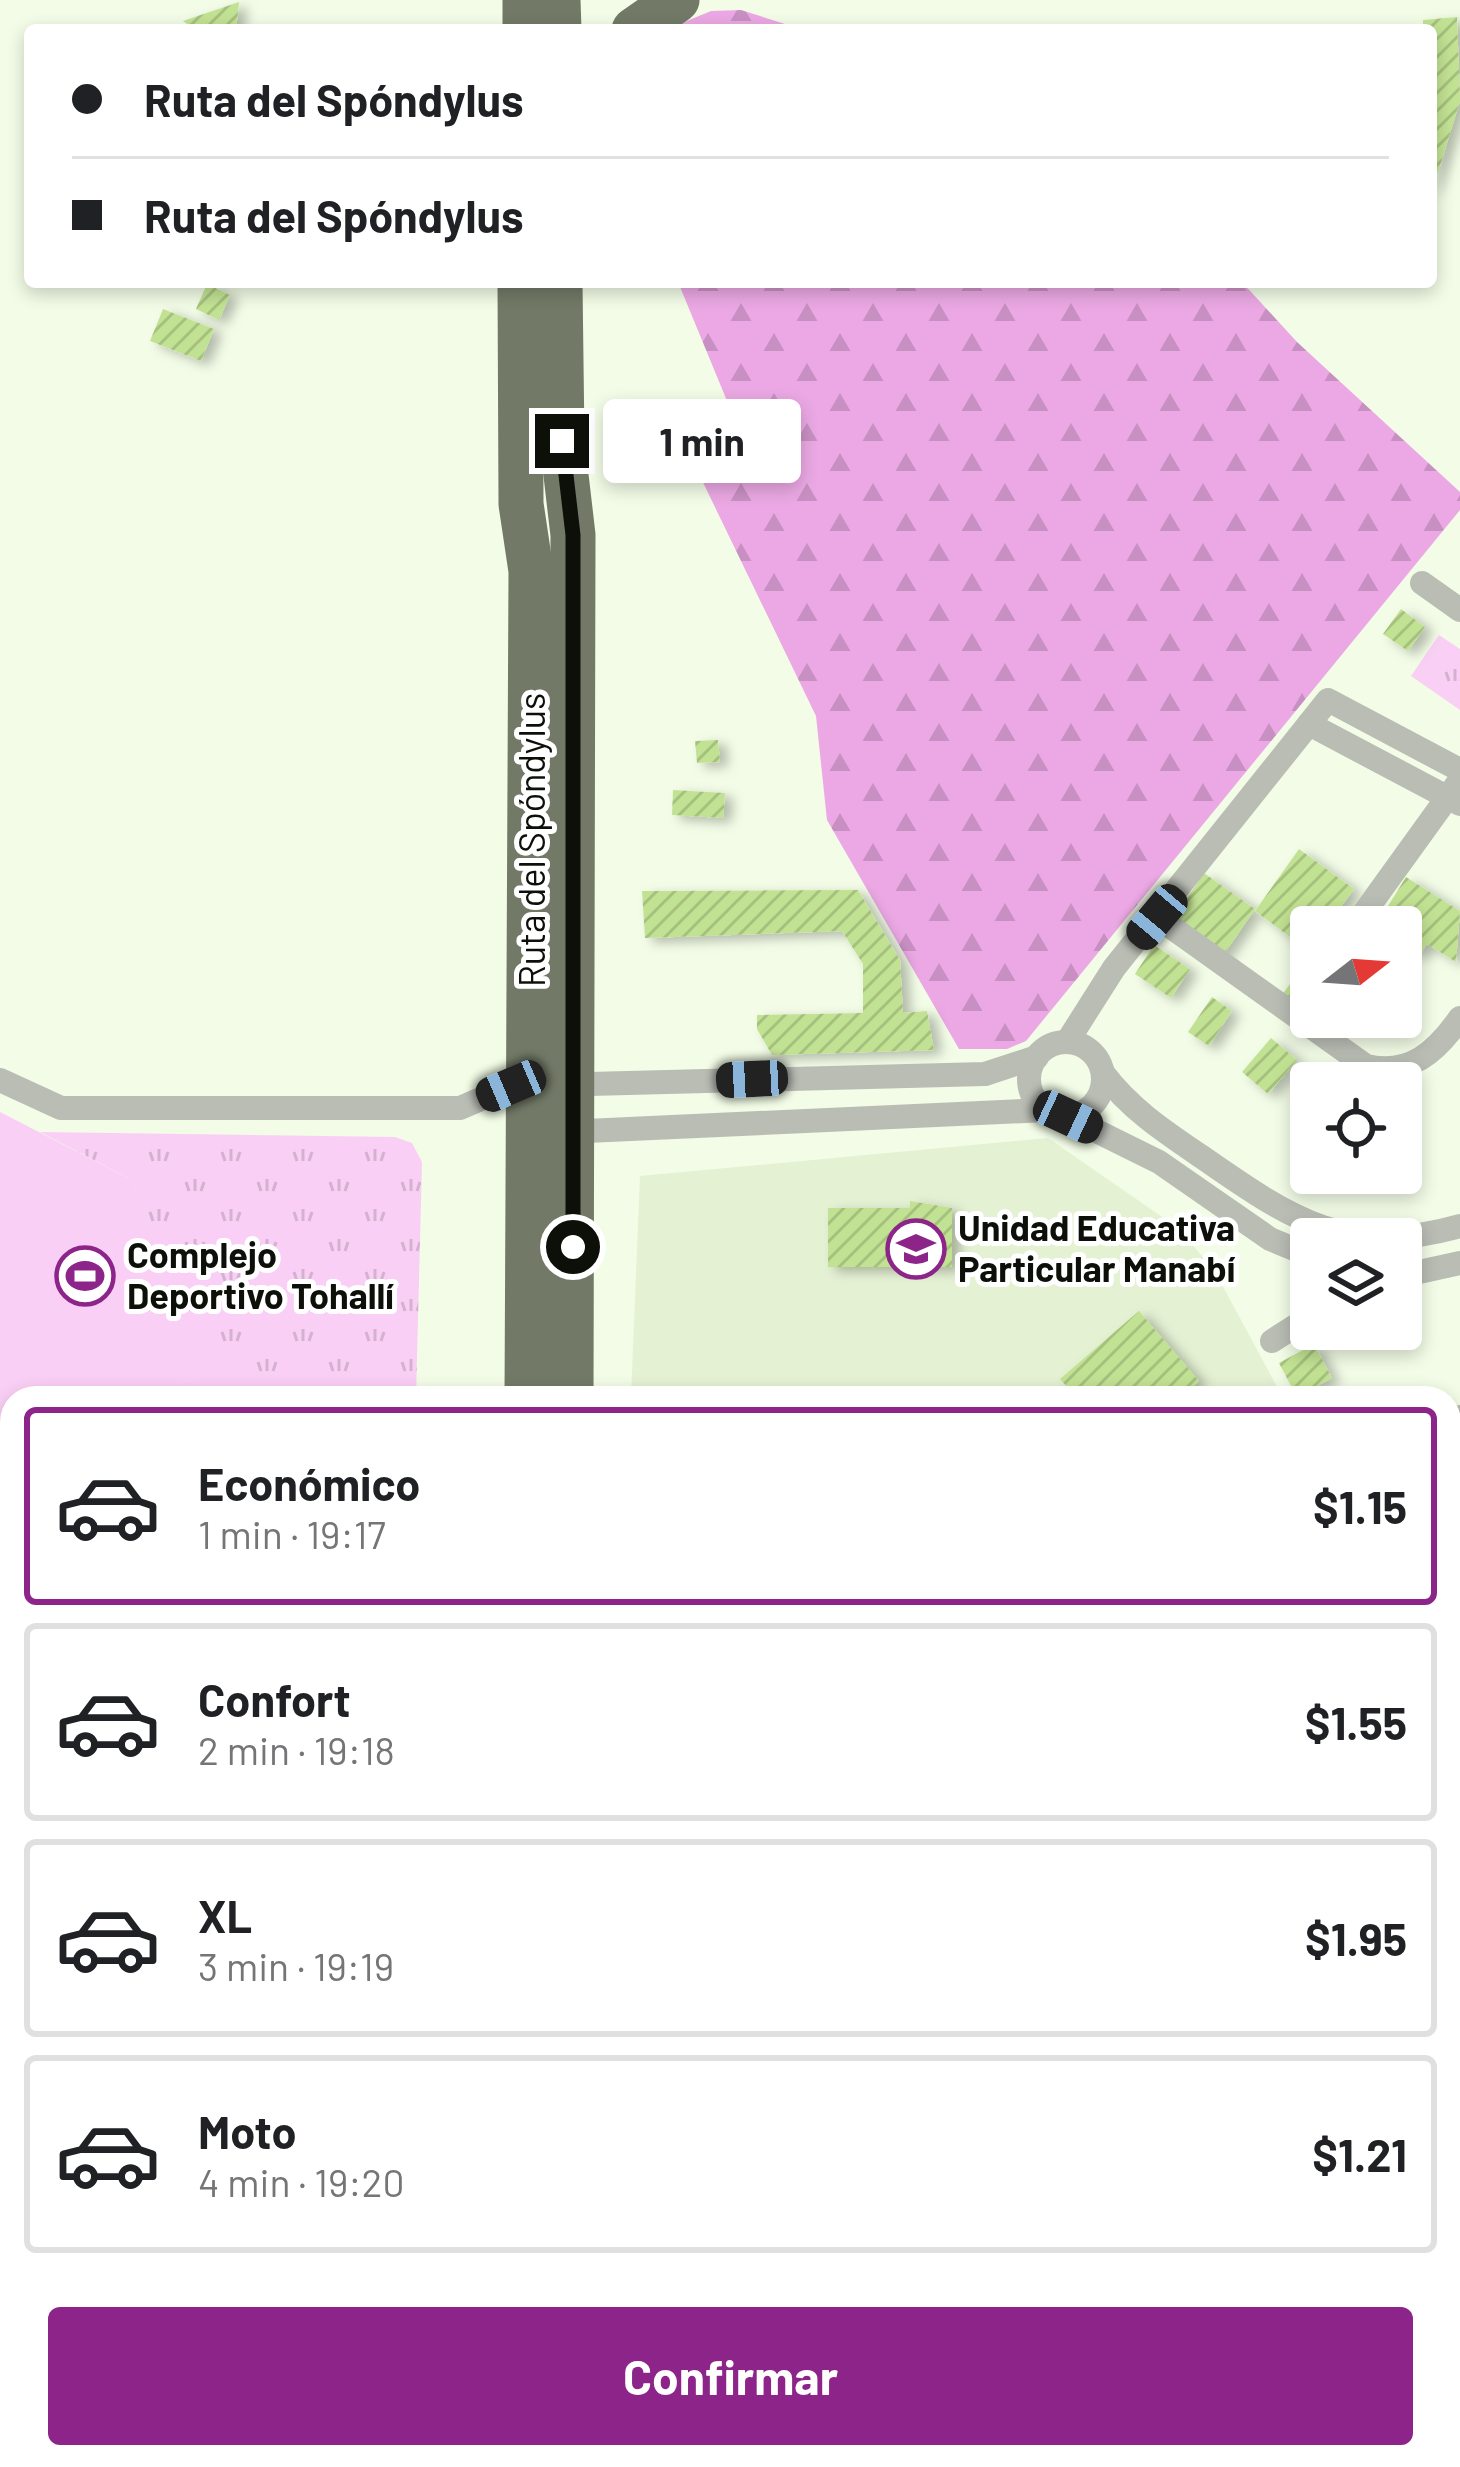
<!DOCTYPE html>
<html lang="es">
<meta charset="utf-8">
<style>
:root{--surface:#fff;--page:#f2f2f2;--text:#202124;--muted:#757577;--line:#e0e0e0;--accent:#8d2489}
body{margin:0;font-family:Barlow,sans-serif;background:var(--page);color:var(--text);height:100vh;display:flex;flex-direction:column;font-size:45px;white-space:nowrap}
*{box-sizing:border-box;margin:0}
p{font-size:39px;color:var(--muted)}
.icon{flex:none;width:66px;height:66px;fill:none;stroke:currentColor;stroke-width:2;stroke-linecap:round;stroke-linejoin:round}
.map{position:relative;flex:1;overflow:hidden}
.panel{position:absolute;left:0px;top:1386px;width:1461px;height:1083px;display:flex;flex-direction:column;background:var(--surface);border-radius:36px 36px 0 0;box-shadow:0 6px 18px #0003}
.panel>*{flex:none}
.guide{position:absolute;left:24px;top:24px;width:1413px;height:264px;border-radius:12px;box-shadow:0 6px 18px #0003;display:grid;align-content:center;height:264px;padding:0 48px;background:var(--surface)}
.needle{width:78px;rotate:73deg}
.fabs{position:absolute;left:1290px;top:906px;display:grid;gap:24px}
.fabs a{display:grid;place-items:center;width:132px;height:132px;border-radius:12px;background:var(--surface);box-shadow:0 6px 18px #0003;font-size:60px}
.end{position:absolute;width:54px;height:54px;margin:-27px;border:15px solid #0c1008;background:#fff;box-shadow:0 0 0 6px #fff}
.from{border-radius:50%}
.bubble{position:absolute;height:84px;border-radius:12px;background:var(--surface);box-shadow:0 6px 18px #0003;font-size:39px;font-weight:700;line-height:84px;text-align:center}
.car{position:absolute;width:36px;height:72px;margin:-36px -18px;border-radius:15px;box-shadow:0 0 9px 3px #0007;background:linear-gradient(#222 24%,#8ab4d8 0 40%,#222 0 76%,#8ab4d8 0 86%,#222 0)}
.guide b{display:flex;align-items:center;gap:42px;height:114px;font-size:45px}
.guide b+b{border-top:3px solid var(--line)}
.guide i{width:30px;height:30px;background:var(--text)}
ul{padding:21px 0 0;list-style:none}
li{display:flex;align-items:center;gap:36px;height:198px;margin:0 24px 18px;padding:0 24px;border:6px solid var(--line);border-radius:12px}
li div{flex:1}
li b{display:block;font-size:45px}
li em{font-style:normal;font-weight:700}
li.current{border-color:var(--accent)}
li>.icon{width:108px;height:108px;stroke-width:1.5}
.cta{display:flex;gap:24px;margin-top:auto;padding:24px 48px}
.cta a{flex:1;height:138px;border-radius:12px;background:var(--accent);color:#fff;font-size:48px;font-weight:700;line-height:138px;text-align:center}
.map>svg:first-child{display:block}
.built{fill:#e4f1d3}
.grass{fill:url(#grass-tufts)}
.forest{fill:url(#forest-firs)}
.pitch{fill:#facff5}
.building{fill:url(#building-hatch);filter:url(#shadow)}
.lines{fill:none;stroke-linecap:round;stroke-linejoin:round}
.street{stroke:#b9bdb4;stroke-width:24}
.highway{stroke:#727a67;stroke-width:45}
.route{stroke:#0c1008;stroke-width:15}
.labels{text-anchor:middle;stroke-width:10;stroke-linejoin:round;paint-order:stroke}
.street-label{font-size:36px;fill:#0c1008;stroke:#fff}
.poi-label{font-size:36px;font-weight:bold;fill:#0c1008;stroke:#fff;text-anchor:start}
</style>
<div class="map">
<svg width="1460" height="2467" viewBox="0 0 1460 2467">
<defs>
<pattern id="grass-tufts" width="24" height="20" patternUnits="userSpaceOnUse" patternTransform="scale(3)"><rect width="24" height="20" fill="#facff5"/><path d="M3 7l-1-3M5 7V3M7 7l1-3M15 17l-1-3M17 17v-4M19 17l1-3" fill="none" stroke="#d5b1d1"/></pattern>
<pattern id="forest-firs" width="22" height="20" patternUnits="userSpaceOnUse" patternTransform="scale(3)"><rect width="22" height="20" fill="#eba8e4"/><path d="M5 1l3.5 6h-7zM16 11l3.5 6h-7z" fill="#c890c2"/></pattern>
<pattern id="building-hatch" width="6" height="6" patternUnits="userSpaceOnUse" patternTransform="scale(3)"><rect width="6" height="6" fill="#c2e293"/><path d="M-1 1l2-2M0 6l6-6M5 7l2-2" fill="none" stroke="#a6c17d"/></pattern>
<filter id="shadow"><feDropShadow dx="8" dy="4.5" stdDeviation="6" flood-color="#0004"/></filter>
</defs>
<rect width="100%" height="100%" fill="#f2fce6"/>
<path class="built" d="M1048,1138L1178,1228L1214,1270L1283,1398H631L640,1176Z"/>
<g class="grass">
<path d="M1439,635L1460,649V710L1411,676Z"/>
<path d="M40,1132L395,1137L412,1143L422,1162L416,1398H144L208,1372L132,1180Z"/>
<path d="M12,1450V1847L0,1856V1455Z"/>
<path d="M79,2457H463L454,2467H90Z"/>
</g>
<g class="forest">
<path d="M741,10L804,30H665L711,11Z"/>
<path d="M678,282H1242L1297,342L1460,492V510L1026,1041L1007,1049H959L827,820L816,716L697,470L732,413Z"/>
<path d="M0,2120L12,2133V2300L0,2308Z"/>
</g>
<path class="pitch" d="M0,1112L132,1180L209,1372L144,1398H12V1450L0,1455Z"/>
<g class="building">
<path d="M239,2L236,30H196L183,21Z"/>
<path d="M1457,17L1460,101L1431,195V30H1423V20Z"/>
<path d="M207,284L230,295L219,320L196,309Z"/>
<path d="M163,309L214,329L201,361L150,341Z"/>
<path d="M1401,609L1425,627L1408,651L1383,634Z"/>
<path d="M718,740L720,762L697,763L695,741Z"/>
<path d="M673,790L725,793L723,818L672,815Z"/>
<path d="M1299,849L1354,889L1326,927H1311L1309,951L1255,911Z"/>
<path d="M1204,873L1255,909L1220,960L1169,925Z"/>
<path d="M1406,877L1460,911L1456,962L1427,944L1419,956L1401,944V927H1375Z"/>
<path d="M858,890L900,960L903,1013L927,1011L934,1050L772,1055L757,1029V1015L863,1013V964L842,931L645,938L642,891Z"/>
<path d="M1154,945L1190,969L1171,998L1135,974Z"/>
<path d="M1311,957V1016L1277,1001Z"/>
<path d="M1212,997L1232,1011L1209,1046L1188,1032Z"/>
<path d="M1271,1038L1297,1060L1268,1094L1242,1072Z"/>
<path d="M910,1201L952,1208V1267H828V1208H910Z"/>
<path d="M1139,1311L1199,1381L1179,1398H1077L1060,1379Z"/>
<path d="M1314,1344L1332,1378L1297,1397L1279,1363Z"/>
<path d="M1460,1446V1495L1449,1479V1448Z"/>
<path d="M1460,1501V1582L1454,1587L1449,1580V1510Z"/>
<path d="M1460,1887V1926L1449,1930V1890Z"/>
<path d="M1449,2094L1460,2096V2144L1449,2141Z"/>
<path d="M1085,2457H1127L1146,2467H1104Z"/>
<rect x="1217" y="2457" width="40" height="10"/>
<rect x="1271" y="2457" width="39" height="10"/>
</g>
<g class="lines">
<g class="street">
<path d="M1422,583L1460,610"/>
<path d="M1309,724L1460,804"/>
<path d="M1157,917L1366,1066C1410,1076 1436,1052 1460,1018"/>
<path d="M1354,927L1460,780"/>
<path d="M1067,1042L1114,968L1328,700L1460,770"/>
<circle cx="1066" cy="1079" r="37"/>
<path d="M1103,1073C1130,1109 1165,1132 1202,1157C1291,1219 1347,1258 1460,1226"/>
<path d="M0,1080L61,1108H460L511,1086L985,1074L1037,1057"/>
<path d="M1068,1117L1159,1162L1270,1239L1311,1256"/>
<path d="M564,1132L1046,1110"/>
<path d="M1401,1276L1460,1263"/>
<path d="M1272,1341L1311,1316"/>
<path d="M1449,1420L1460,1417"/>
<path d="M1449,1614L1460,1607"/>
<path d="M1449,1801L1460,1796"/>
<path d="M1449,1974L1460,1970"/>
<path d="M1449,2181L1460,2176"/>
<path d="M1449,2231L1460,2203"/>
<path d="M1449,2358L1460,2414"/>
<path d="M0,2426L12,2438"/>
<path d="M33,2457L44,2467"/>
<path d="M1354,2457L1358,2467"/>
<path d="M661,2467V2457"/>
<path d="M1036,2467L1041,2457"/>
<path d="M1190,2467L1196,2457"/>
</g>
<g class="highway">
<path d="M558,0L559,30"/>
<path d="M525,30V0"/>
<path d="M634,30L677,0"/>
<path d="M520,282L521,504L531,571L527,1398"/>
<path d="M560,282L562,441L573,535L571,1398"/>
<path d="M532,2467V2457"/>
<path d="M573,2467V2457"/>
</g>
</g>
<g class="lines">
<path class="route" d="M562,441L573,535V1247"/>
</g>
<defs>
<g id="school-ring" transform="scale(3)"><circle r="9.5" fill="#fff" stroke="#8d2489" stroke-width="1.5"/><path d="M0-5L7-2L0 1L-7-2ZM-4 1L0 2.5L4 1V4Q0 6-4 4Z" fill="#8d2489"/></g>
<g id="stadium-ring" transform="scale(3)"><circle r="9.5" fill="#fff" stroke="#8d2489" stroke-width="1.5"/><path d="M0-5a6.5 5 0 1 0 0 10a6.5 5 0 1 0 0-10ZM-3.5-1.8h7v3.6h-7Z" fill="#8d2489"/></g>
</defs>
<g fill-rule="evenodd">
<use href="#school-ring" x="916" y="1249"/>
<use href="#stadium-ring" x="85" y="1276"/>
</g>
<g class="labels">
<g class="street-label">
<text transform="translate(532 840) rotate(-90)" y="13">Ruta del Spóndylus</text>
</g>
<g class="poi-label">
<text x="958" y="1241">Unidad Educativa<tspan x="958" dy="41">Particular Manabí</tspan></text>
<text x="127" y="1268">Complejo<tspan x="127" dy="41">Deportivo Tohallí</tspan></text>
</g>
</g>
</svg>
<div class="fabs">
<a><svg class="needle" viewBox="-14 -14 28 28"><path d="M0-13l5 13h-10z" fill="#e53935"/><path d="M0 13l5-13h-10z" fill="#757577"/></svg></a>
<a><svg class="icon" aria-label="locate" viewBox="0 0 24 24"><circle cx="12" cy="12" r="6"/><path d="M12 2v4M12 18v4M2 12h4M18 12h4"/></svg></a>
<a><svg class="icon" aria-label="layers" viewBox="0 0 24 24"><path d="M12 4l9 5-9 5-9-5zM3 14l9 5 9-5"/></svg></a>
</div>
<i class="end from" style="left:573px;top:1247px"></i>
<i class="end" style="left:562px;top:441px"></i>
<div class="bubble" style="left:603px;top:399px;width:198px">1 min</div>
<i class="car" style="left:1157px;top:917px;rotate:220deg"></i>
<i class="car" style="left:752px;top:1079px;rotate:267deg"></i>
<i class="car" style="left:511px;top:1086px;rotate:247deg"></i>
<i class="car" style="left:1068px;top:1117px;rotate:115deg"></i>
<div class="guide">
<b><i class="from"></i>Ruta del Spóndylus</b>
<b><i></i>Ruta del Spóndylus</b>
</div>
<section class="panel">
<ul>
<li class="current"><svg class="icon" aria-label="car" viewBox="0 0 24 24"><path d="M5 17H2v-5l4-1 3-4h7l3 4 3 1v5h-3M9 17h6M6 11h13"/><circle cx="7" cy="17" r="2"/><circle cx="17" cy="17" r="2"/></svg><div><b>Económico</b><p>1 min · 19:17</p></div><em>$1.15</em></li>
<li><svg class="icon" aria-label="car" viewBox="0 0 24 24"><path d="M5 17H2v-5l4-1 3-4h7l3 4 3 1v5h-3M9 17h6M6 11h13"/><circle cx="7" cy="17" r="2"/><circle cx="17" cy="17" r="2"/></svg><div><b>Confort</b><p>2 min · 19:18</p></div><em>$1.55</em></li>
<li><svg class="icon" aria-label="car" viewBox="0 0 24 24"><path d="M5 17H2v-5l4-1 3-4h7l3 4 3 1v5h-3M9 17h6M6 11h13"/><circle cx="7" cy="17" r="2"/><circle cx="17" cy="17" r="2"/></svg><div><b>XL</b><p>3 min · 19:19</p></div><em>$1.95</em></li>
<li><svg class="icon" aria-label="car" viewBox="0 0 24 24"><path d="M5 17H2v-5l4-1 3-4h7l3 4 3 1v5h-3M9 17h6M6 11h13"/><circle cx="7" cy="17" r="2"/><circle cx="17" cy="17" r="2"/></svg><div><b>Moto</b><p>4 min · 19:20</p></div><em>$1.21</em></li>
</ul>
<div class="cta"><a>Confirmar</a></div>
</section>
</div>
